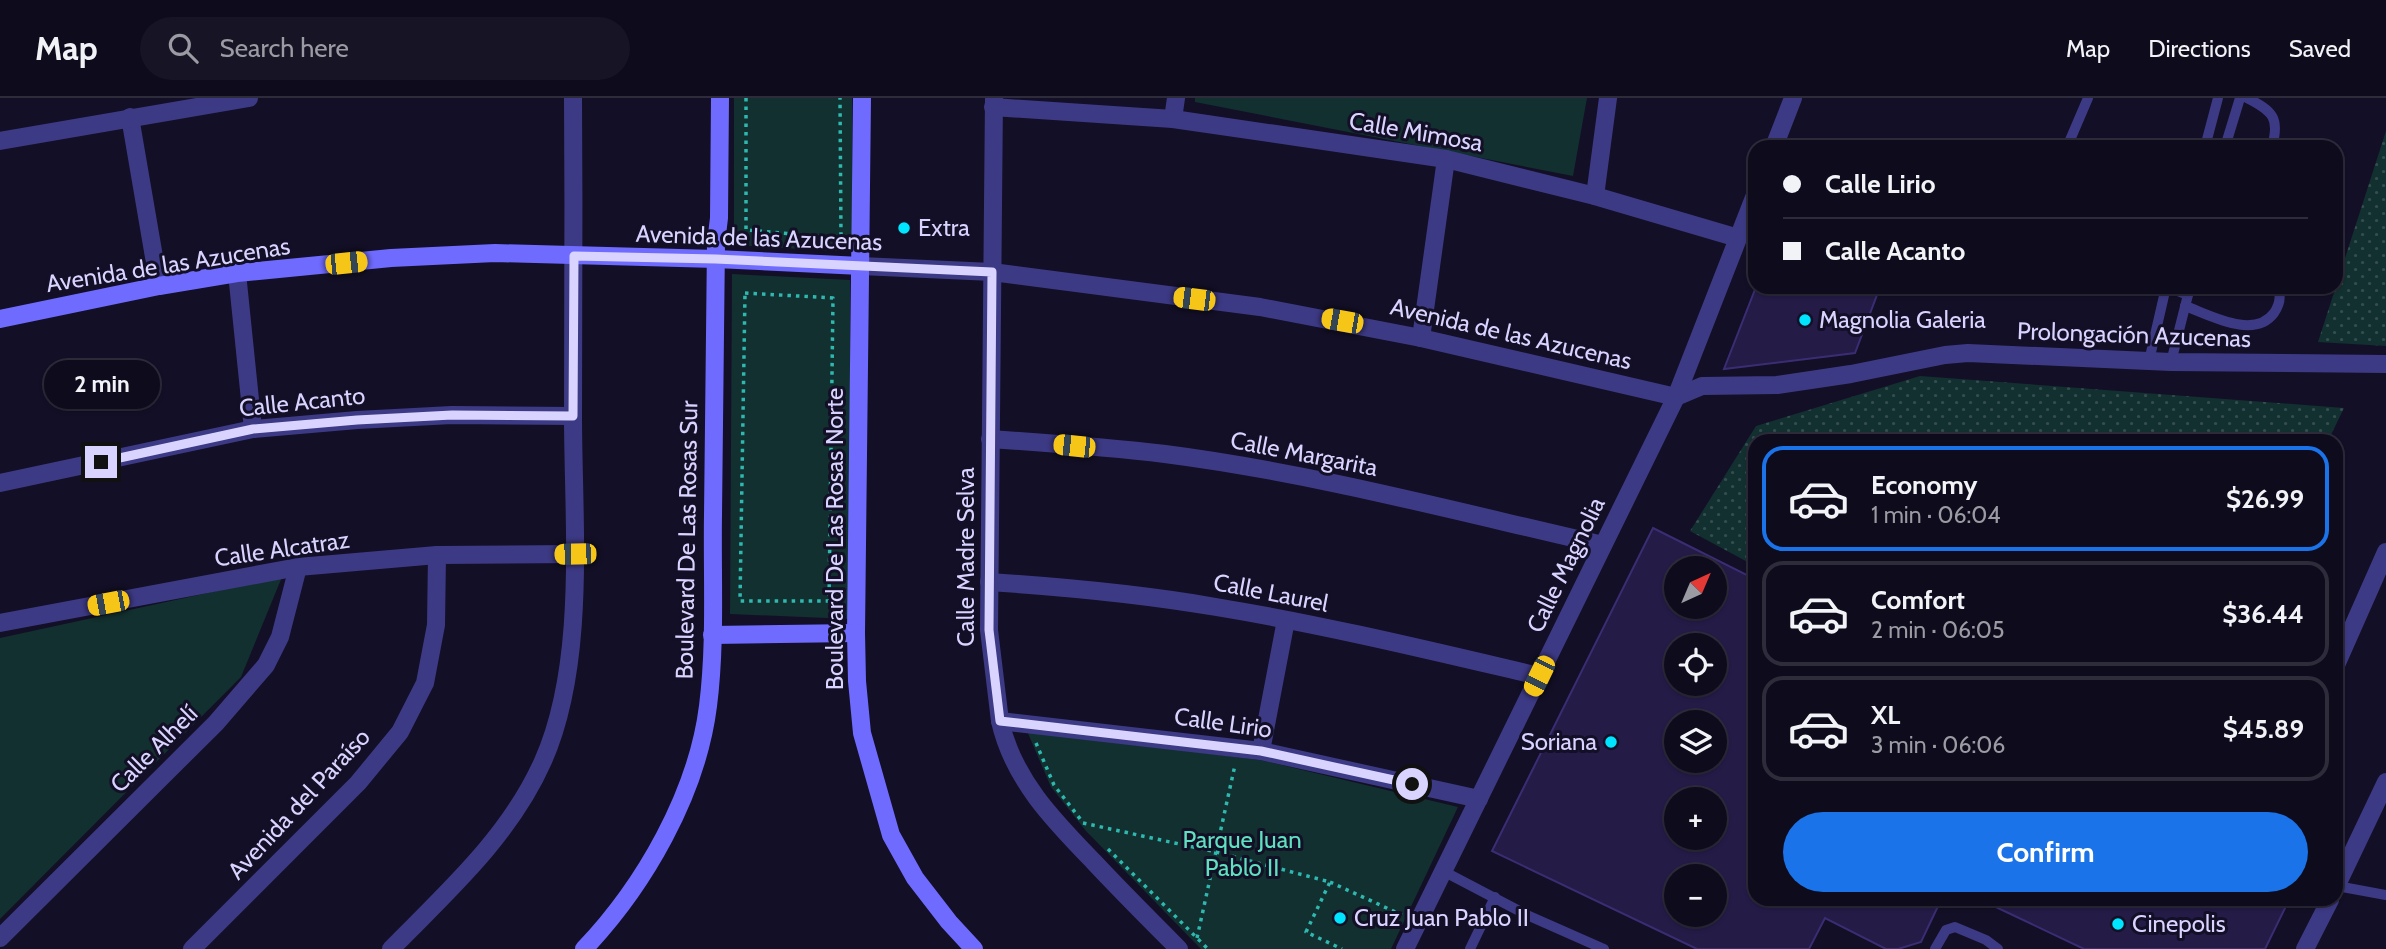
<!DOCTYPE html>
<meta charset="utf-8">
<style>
:root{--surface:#0e0b1c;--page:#171425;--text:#f1f3f6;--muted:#9b9ba3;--line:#2e2b3b;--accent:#1a73e8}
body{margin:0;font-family:Cabin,sans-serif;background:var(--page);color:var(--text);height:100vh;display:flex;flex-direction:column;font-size:26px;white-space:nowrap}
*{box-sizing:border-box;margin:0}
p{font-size:23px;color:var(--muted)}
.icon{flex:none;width:38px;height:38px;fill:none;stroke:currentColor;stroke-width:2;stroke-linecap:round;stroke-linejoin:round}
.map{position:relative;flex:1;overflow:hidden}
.drawer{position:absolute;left:1748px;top:336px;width:595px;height:472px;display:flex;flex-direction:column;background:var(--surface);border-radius:21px;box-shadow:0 2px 5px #0004,0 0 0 2px var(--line)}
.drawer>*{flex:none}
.hud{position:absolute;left:1748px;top:42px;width:595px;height:154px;border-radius:21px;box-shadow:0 2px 5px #0004,0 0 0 2px var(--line);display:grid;align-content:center;height:154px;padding:0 35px;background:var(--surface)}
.needle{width:46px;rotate:44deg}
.tools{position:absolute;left:1664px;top:458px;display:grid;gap:14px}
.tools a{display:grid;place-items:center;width:63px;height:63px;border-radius:50%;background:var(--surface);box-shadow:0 2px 5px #0004,0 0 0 2px var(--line);font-size:35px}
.end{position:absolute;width:32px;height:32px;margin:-16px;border:9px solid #d9d4ff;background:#111;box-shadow:0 0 0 4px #111}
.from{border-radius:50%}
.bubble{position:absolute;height:49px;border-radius:24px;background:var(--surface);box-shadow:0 2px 5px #0004,0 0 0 2px var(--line);font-size:23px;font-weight:700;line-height:49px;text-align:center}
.car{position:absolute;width:21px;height:42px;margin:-21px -10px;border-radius:9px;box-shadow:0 0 5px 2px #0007;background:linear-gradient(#f5c518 24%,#345 0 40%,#f5c518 0 76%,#345 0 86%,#f5c518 0)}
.hud b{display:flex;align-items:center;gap:24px;height:66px;font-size:26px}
.hud b+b{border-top:2px solid var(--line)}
.hud i{width:18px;height:18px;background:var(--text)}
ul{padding:12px 0 0;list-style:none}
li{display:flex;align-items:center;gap:21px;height:105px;margin:0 14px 10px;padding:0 21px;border:4px solid var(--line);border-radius:21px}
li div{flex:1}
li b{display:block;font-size:26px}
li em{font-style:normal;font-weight:700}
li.on{border-color:var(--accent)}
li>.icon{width:63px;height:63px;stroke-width:1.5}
.cta{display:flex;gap:14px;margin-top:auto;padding:14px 35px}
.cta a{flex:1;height:80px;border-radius:42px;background:var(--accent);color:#fff;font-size:28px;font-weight:700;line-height:80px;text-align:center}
header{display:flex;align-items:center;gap:42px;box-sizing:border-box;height:98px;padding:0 35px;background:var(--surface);border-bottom:2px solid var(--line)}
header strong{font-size:33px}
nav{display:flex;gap:38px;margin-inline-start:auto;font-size:24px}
.search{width:490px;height:63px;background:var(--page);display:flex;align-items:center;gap:18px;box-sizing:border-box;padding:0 24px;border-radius:38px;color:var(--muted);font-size:26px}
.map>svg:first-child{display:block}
.grass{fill:url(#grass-dots)}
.park{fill:#12302f}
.building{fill:#241b47;stroke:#3b2d73;stroke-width:2;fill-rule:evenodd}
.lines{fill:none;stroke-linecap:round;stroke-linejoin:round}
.path{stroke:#2fb8b0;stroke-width:3.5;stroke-dasharray:3.5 5;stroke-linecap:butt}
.lane{stroke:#3d3a85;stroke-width:10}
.street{stroke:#3d3a85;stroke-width:18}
.secondary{stroke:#6f6bff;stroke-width:18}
.route{stroke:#d9d4ff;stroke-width:9}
.poi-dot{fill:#00e5ff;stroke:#130f26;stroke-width:2.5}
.labels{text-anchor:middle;stroke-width:6;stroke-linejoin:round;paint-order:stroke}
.street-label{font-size:24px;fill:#d9d4ff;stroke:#130f26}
.poi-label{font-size:24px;fill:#d9d4ff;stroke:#130f26;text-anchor:start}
.park-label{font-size:24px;fill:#5fe0c0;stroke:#130f26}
</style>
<header>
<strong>Map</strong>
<div class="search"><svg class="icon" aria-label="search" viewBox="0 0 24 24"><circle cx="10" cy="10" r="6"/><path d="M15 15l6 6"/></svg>Search here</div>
<nav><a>Map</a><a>Directions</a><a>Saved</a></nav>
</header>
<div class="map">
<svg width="2386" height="851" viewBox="0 0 2386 851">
<defs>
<pattern id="grass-dots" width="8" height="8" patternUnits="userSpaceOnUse" patternTransform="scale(1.75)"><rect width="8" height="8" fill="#12302f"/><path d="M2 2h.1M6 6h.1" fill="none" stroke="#344d4e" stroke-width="1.8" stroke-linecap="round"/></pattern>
</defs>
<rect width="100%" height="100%" fill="#130f26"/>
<g class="grass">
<path d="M2386,33V248L2318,244Z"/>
<path d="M1920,278L2344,310L2328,343H1755V468L1690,433L1756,328Z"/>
</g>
<g class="park">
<path d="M734,0H852V154L734,147Z"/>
<path d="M1195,0H1587L1573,78L1195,4Z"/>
<path d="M732,176L850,182V521L730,516Z"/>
<path d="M282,479L241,579L0,821V540Z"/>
<path d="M1027,633L1260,662L1458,709L1391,851H1201L1086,733L1051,689Z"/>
</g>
<g class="building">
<path d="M1756,189H1880L1855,255L1724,271Z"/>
<path d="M1653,430L1755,481V802H1941L1921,844L1898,851H1886L1825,820L1809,851H1697L1492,753ZM1676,471H1715V509H1676ZM1676,548H1715V586H1676ZM1676,625H1715V663H1676ZM1676,702H1715V740H1676ZM1676,779H1715V817H1676Z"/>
<path d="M1981,802H2289L2265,851H2084Z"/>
</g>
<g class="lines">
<g class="path">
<path d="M746,0V132L841,140L840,0"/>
<path d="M745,195L833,200L829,503H740Z"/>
<path d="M1036,645L1054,687L1081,722"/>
<path d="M1083,725L1216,754L1330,784L1306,834L1342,851"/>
<path d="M1108,751L1208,851"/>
<path d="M1330,784L1402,817"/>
<path d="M1197,840L1235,667"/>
</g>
<g class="lane">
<path d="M2247,0C2273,13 2280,20 2272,49"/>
<path d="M2067,49L2088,0"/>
<path d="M2205,49L2218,0"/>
<path d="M2225,49L2240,0"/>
<path d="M2168,189L2188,197"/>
<path d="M2185,208C2210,217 2254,242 2274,215C2280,206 2282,198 2277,189"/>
<path d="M2149,263L2166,189"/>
<path d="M2171,264L2190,189"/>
<path d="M1443,773L1527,817L1604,851"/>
<path d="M2337,788L2386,797"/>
<path d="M1470,851L1495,799"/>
<path d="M1935,851L1946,832L1955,829L1986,842L1998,851"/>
</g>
<g class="street">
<path d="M994,0L989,532L1000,623C1013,681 1053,722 1093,763C1121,793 1150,822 1179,851"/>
<path d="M993,9L1173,21L1446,61L1595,98L1738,140"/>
<path d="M130,19L159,188"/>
<path d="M1173,21L1176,0"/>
<path d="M0,43L249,0"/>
<path d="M1774,49L1793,0"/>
<path d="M1595,98L1608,0"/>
<path d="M861,168L992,174L1260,209L1421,240L1676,299"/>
<path d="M237,175L253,331"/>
<path d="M1421,240L1446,61"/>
<path d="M1676,299L1702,288L1777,287L1851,276L1945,257L1968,255L2171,264L2386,266"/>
<path d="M990,341C1049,345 1107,349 1165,356C1313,375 1458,414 1603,447"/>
<path d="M0,385L253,331L357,322L452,317L573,318"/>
<path d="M989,484C1065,489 1141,496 1216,509C1325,527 1432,553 1539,578"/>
<path d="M0,525L298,469L437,457L575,456"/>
<path d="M2336,567L2386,454"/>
<path d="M1000,623L1261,653L1479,701"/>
<path d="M1261,653L1286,522"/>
<path d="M2336,789L2386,684"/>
<path d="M0,840L216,625L266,567L280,539L298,469"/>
<path d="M192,851L358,685L400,634L425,585L436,527L437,457"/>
<path d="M391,851C447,794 510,738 543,663C587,564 573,425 573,318C573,212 574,106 573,0"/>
<path d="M1405,851L1676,299L1755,97"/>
<path d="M2305,851L2330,802"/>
</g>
<g class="secondary">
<path d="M862,0L856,535L857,583L862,635L891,737L915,780L949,824L974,851"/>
<path d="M0,221L159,188L237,175L391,160L495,155L716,161L861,168"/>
<path d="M712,537L856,535"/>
<path d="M584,851C644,788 697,696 708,608C716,545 712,480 713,417C714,326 715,236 716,145L719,120L720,0"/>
</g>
</g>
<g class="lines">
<path class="route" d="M101,364L253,331L357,322L452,317L573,318L574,158L716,161L992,174L989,532L1000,623L1261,653L1412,686"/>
</g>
<g class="poi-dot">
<circle cx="904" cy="130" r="7"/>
<circle cx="1805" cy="222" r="7"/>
<circle cx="1611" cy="644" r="7"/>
<circle cx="1340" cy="820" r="7"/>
<circle cx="2118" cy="826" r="7"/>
</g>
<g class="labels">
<g class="street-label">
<text transform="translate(1416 34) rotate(10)" y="8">Calle Mimosa</text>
<text transform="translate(759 140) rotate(2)" y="8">Avenida de las Azucenas</text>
<text transform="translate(168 167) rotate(-9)" y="8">Avenida de las Azucenas</text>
<text transform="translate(1511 236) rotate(13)" y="8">Avenida de las Azucenas</text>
<text transform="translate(2134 237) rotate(2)" y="8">Prolongación Azucenas</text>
<text transform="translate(302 304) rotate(-6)" y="8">Calle Acanto</text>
<text transform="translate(1304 356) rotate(11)" y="8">Calle Margarita</text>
<text transform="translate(835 441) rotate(-90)" y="8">Boulevard De Las Rosas Norte</text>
<text transform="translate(687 442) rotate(-89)" y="8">Boulevard De Las Rosas Sur</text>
<text transform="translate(282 451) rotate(-8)" y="8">Calle Alcatraz</text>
<text transform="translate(966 459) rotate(-90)" y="8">Calle Madre Selva</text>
<text transform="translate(1566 467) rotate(-64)" y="8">Calle Magnolia</text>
<text transform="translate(1271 495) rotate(11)" y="8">Calle Laurel</text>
<text transform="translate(1223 625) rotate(8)" y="8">Calle Lirio</text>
<text transform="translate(154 651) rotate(-45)" y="8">Calle Alhelí</text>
<text transform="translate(299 706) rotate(-47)" y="8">Avenida del Paraíso</text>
</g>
<g class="poi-label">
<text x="918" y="138">Extra</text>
<text x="1819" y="230">Magnolia Galeria</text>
<text x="1597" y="652" text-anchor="end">Soriana</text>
<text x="1354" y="828">Cruz Juan Pablo II</text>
<text x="2132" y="834">Cinepolis</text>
</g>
<g class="park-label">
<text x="1242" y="750">Parque Juan<tspan x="1242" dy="28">Pablo II</tspan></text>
</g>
</g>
</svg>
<div class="tools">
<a><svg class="needle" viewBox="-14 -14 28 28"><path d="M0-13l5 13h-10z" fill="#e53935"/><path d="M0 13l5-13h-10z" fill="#9b9ba3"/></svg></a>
<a><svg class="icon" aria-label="locate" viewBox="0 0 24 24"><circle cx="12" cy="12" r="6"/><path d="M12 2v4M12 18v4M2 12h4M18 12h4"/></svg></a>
<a><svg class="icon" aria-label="layers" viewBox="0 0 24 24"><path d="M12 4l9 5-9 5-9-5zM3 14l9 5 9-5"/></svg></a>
<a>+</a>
<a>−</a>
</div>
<i class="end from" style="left:1412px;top:686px"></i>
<i class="end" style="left:101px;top:364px"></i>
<div class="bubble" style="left:44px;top:262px;width:116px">2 min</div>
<i class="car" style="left:346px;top:165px;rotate:84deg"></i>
<i class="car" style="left:1194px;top:201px;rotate:277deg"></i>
<i class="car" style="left:1342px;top:223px;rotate:280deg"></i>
<i class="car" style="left:1074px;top:348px;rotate:276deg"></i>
<i class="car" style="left:575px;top:456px;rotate:269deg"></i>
<i class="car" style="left:108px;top:505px;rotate:259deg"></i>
<i class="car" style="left:1539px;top:578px;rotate:206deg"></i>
<div class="hud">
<b><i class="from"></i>Calle Lirio</b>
<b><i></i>Calle Acanto</b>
</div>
<section class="drawer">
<ul>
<li class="on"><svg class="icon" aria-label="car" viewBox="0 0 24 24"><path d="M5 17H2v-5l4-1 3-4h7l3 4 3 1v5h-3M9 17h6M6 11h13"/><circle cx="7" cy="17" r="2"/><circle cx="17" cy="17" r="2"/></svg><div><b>Economy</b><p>1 min · 06:04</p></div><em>$26.99</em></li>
<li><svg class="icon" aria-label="car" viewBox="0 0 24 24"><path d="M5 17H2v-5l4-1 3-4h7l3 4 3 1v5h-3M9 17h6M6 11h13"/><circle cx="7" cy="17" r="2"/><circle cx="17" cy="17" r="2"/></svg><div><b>Comfort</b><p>2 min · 06:05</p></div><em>$36.44</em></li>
<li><svg class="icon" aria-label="car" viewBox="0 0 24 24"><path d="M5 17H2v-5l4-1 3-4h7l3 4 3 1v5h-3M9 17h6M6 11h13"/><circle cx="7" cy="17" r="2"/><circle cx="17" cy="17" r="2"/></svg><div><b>XL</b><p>3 min · 06:06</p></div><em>$45.89</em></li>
</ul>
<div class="cta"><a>Confirm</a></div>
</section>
</div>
